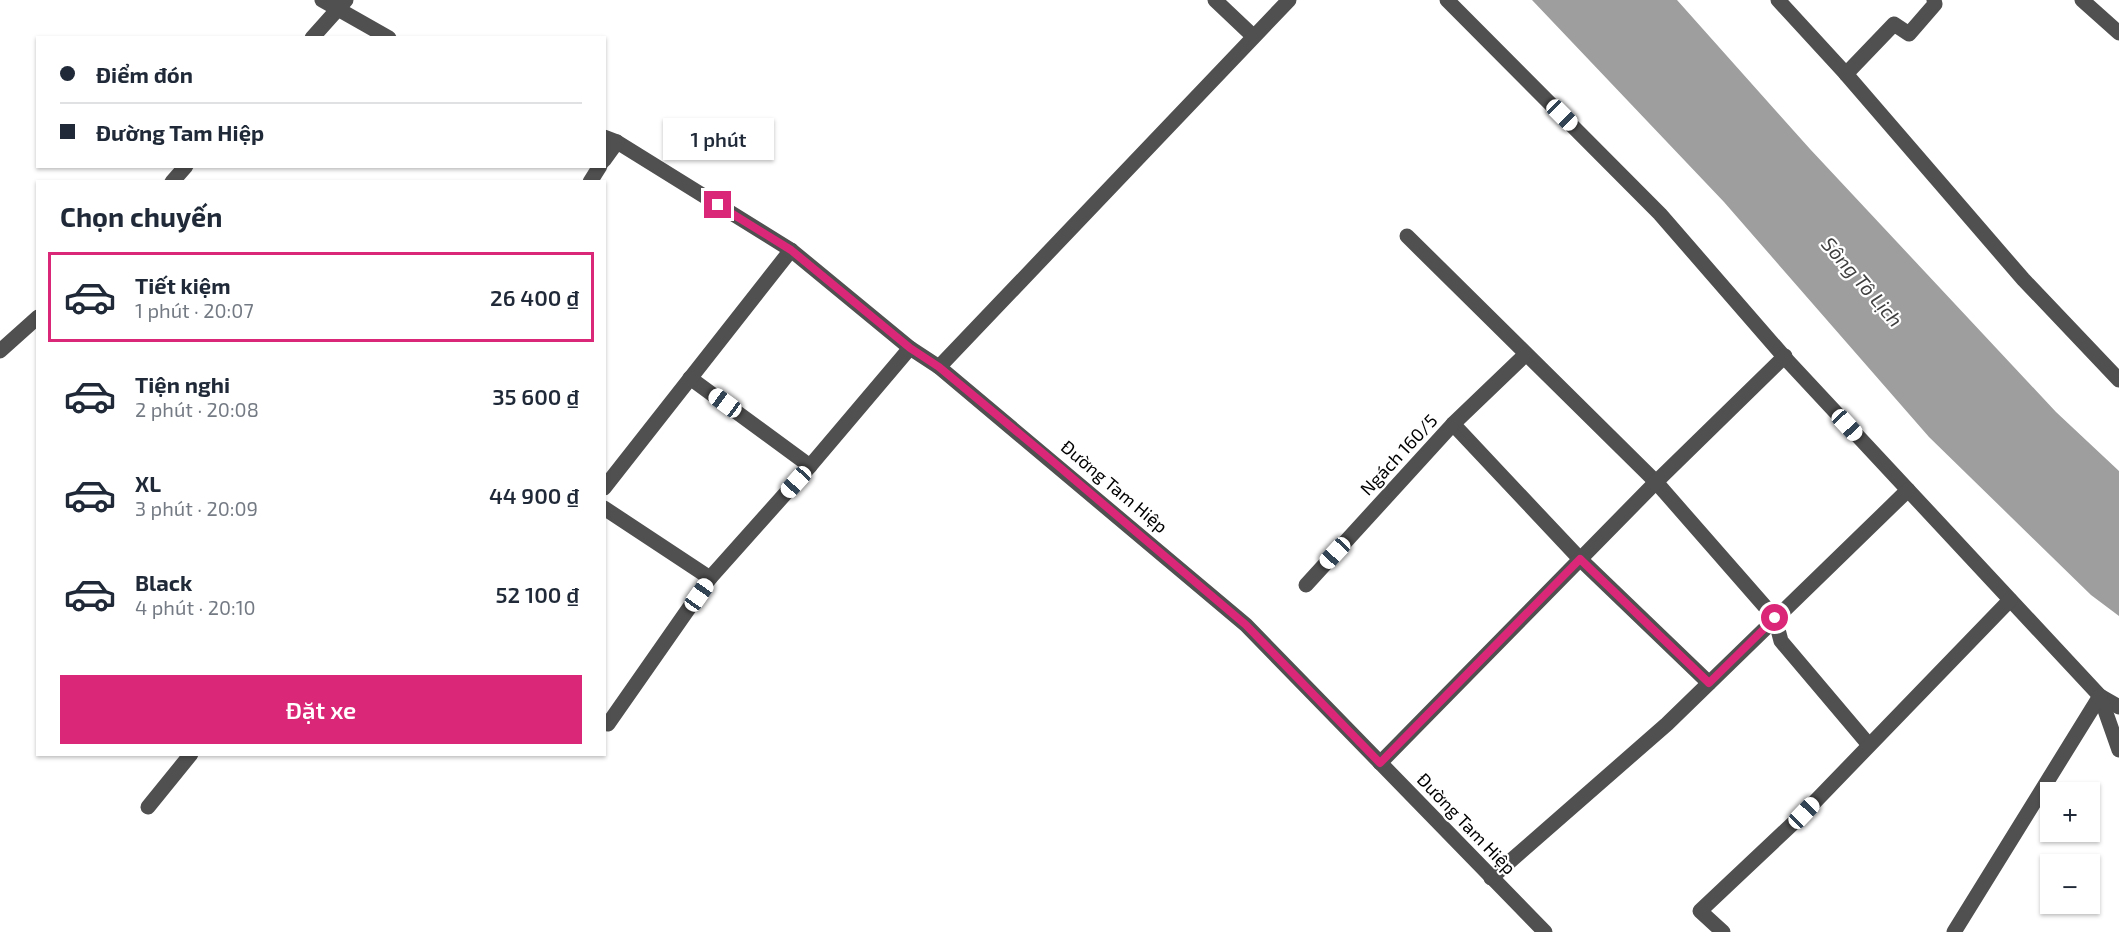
<!DOCTYPE html>
<html lang="vi">
<meta charset="utf-8">
<style>
:root{--surface:#fff;--page:#f6f6f7;--text:#1f2937;--muted:#747a83;--line:#e0e1e3;--accent:#db2777}
body{margin:0;font-family:"Exo 2",sans-serif;background:var(--page);color:var(--text);height:100vh;display:flex;flex-direction:column;font-size:22px;white-space:nowrap}
*{box-sizing:border-box;margin:0}
p{font-size:20px;color:var(--muted)}
.icon{flex:none;width:33px;height:33px;fill:none;stroke:currentColor;stroke-width:2;stroke-linecap:round;stroke-linejoin:round}
.map{position:relative;flex:1;overflow:hidden}
.side{position:absolute;left:36px;top:180px;width:570px;height:576px;display:flex;flex-direction:column;background:var(--surface);border-radius:0px;box-shadow:0 2px 4px #0004}
.side>*{flex:none}
.guide{position:absolute;left:36px;top:36px;width:570px;height:132px;border-radius:0px;box-shadow:0 2px 4px #0004;display:grid;align-content:center;height:132px;padding:0 24px;background:var(--surface)}
.tools{position:absolute;left:2040px;top:782px;display:grid;gap:12px}
.tools a{display:grid;place-items:center;width:60px;height:60px;border-radius:0px;background:var(--surface);box-shadow:0 2px 4px #0004;font-size:30px}
.end{position:absolute;width:27px;height:27px;margin:-14px;border:8px solid #db2777;background:#fff;box-shadow:0 0 0 3px #fff}
.from{border-radius:50%}
.bubble{position:absolute;height:42px;border-radius:0px;background:var(--surface);box-shadow:0 2px 4px #0004;font-size:20px;font-weight:600;line-height:42px;text-align:center}
.car{position:absolute;width:18px;height:36px;margin:-18px -9px;border-radius:8px;box-shadow:0 0 4px 2px #0007;background:linear-gradient(#fff 24%,#345 0 40%,#fff 0 76%,#345 0 86%,#fff 0)}
.guide b{display:flex;align-items:center;gap:21px;height:57px;font-size:22px}
.guide b+b{border-top:2px solid var(--line)}
.guide i{width:15px;height:15px;background:var(--text)}
ul{padding:0;list-style:none}
li{display:flex;align-items:center;gap:18px;height:90px;margin:0 12px 9px;padding:0 12px;border:3px solid transparent;border-radius:0px}
li div{flex:1}
li b{display:block;font-size:22px}
li em{font-style:normal;font-weight:600}
li.on{border-color:var(--accent)}
li>.icon{width:54px;height:54px;stroke-width:1.5}
h2{padding:0 24px;font-size:27px;line-height:72px}
.button{display:flex;gap:12px;margin-top:auto;padding:12px 24px}
.button a{flex:1;height:69px;border-radius:0px;background:var(--accent);color:#fff;font-size:24px;font-weight:600;line-height:69px;text-align:center}
.map>svg:first-child{display:block}
.water{fill:#9e9e9e}
.lines{fill:none;stroke-linecap:round;stroke-linejoin:round}
.minor{stroke:#505050;stroke-width:15}
.route{stroke:#db2777;stroke-width:8}
.labels{text-anchor:middle;stroke-width:4.5;stroke-linejoin:round;paint-order:stroke}
.street-label{font-size:18px;fill:#000;stroke:#fff}
.water-label{font-size:20px;font-style:italic;fill:#3f3f3f;stroke:#fff}
</style>
<div class="map">
<svg width="2119" height="932" viewBox="0 0 2119 932">
<rect width="100%" height="100%" fill="#fff"/>
<path class="water" d="M1532,0H1677L1810,149L2056,412L2119,471V616L2091,595L1929,437L1724,202Z"/>
<g class="lines">
<g class="minor">
<path d="M322,0L389,38"/>
<path d="M1215,0L1253,36"/>
<path d="M1447,0L1660,214L1786,359L2100,696L2119,707"/>
<path d="M1778,0L1846,74L2023,279L2119,380"/>
<path d="M2082,0L2119,33"/>
<path d="M312,38L346,0"/>
<path d="M1846,74L1894,24L1909,34L1935,4L1934,0"/>
<path d="M604,137L617,142L791,250L910,348L939,367L1246,625L1545,932"/>
<path d="M604,160L617,142"/>
<path d="M172,182L186,166"/>
<path d="M590,182L600,166"/>
<path d="M1407,236L1656,482L1775,618L1781,641L1869,745"/>
<path d="M0,351L38,317"/>
<path d="M939,367L1289,0"/>
<path d="M690,378L810,466"/>
<path d="M1453,424L1580,559L1709,683"/>
<path d="M604,488L791,250"/>
<path d="M604,508L710,578"/>
<path d="M1306,585L1453,424L1525,355"/>
<path d="M2100,696L2119,750"/>
<path d="M604,721L608,724L710,578L810,466L910,348"/>
<path d="M1380,763L1656,482L1785,356"/>
<path d="M148,807L191,754"/>
<path d="M1491,878L1667,724L1908,490"/>
<path d="M1723,932L1700,911L1804,813L2010,600"/>
<path d="M1954,932L2100,696"/>
</g>
</g>
<g class="lines">
<path class="route" d="M718,205L791,250L910,348L939,367L1050,459L1246,625L1380,763L1580,559L1709,683L1775,618"/>
</g>
<g class="labels">
<g class="street-label">
<text transform="translate(1399 455) rotate(-47)" y="6">Ngách 160/5</text>
<text transform="translate(1114 487) rotate(40)" y="6">Đường Tam Hiệp</text>
<text transform="translate(1466 824) rotate(46)" y="6">Đường Tam Hiệp</text>
</g>
<g class="water-label">
<text transform="translate(1862 282) rotate(49)" y="7">Sông Tô Lịch</text>
</g>
</g>
</svg>
<div class="tools">
<a>+</a>
<a>−</a>
</div>
<i class="end from" style="left:1775px;top:618px"></i>
<i class="end" style="left:718px;top:205px"></i>
<div class="bubble" style="left:663px;top:118px;width:111px">1 phút</div>
<i class="car" style="left:1562px;top:115px;rotate:135deg"></i>
<i class="car" style="left:725px;top:403px;rotate:306deg"></i>
<i class="car" style="left:1847px;top:425px;rotate:137deg"></i>
<i class="car" style="left:796px;top:482px;rotate:222deg"></i>
<i class="car" style="left:1335px;top:553px;rotate:223deg"></i>
<i class="car" style="left:699px;top:595px;rotate:35deg"></i>
<i class="car" style="left:1804px;top:813px;rotate:44deg"></i>
<div class="guide">
<b><i class="from"></i>Điểm đón</b>
<b><i></i>Đường Tam Hiệp</b>
</div>
<section class="side">
<h2>Chọn chuyến</h2>
<ul>
<li class="on"><svg class="icon" aria-label="car" viewBox="0 0 24 24"><path d="M5 17H2v-5l4-1 3-4h7l3 4 3 1v5h-3M9 17h6M6 11h13"/><circle cx="7" cy="17" r="2"/><circle cx="17" cy="17" r="2"/></svg><div><b>Tiết kiệm</b><p>1 phút · 20:07</p></div><em>26 400 ₫</em></li>
<li><svg class="icon" aria-label="car" viewBox="0 0 24 24"><path d="M5 17H2v-5l4-1 3-4h7l3 4 3 1v5h-3M9 17h6M6 11h13"/><circle cx="7" cy="17" r="2"/><circle cx="17" cy="17" r="2"/></svg><div><b>Tiện nghi</b><p>2 phút · 20:08</p></div><em>35 600 ₫</em></li>
<li><svg class="icon" aria-label="car" viewBox="0 0 24 24"><path d="M5 17H2v-5l4-1 3-4h7l3 4 3 1v5h-3M9 17h6M6 11h13"/><circle cx="7" cy="17" r="2"/><circle cx="17" cy="17" r="2"/></svg><div><b>XL</b><p>3 phút · 20:09</p></div><em>44 900 ₫</em></li>
<li><svg class="icon" aria-label="car" viewBox="0 0 24 24"><path d="M5 17H2v-5l4-1 3-4h7l3 4 3 1v5h-3M9 17h6M6 11h13"/><circle cx="7" cy="17" r="2"/><circle cx="17" cy="17" r="2"/></svg><div><b>Black</b><p>4 phút · 20:10</p></div><em>52 100 ₫</em></li>
</ul>
<div class="button"><a>Đặt xe</a></div>
</section>
</div>
